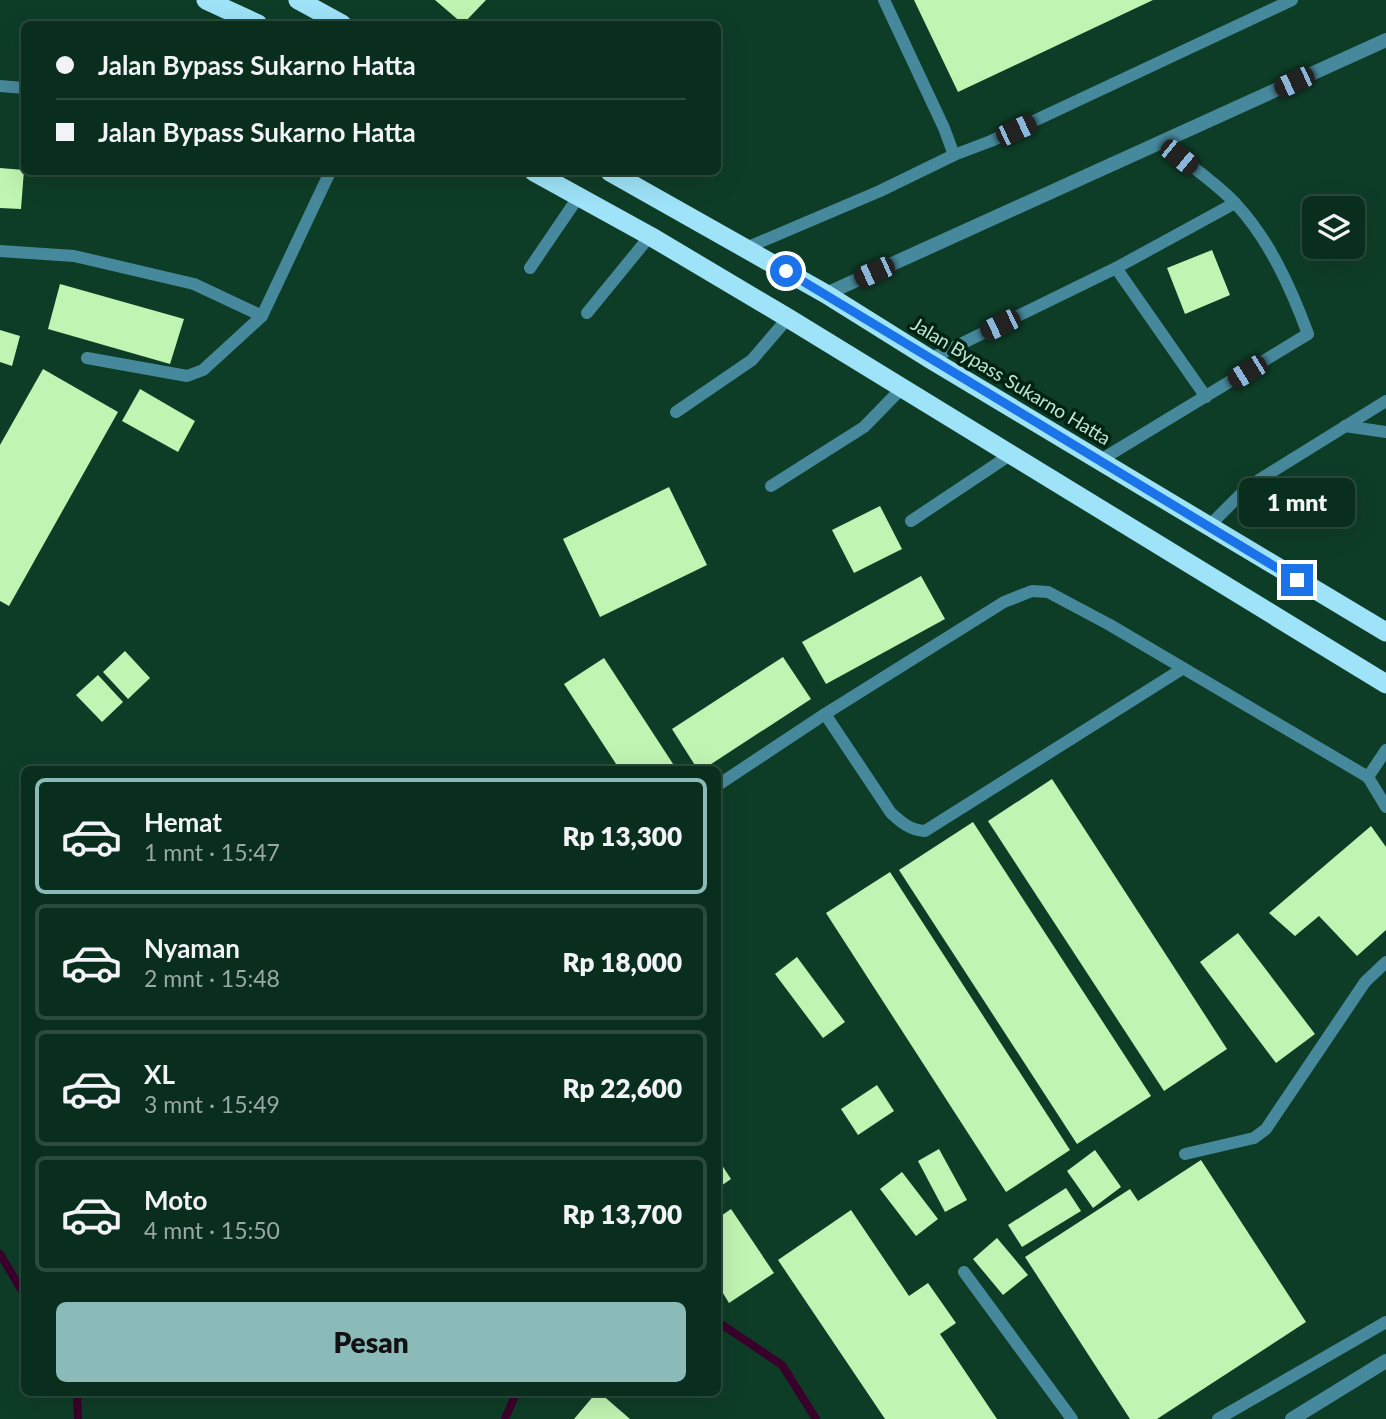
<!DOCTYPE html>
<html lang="id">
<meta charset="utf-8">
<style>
:root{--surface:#0a2e1d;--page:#183a2a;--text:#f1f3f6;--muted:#99a8a4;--line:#2a4a3b;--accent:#8bbbb9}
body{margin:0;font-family:Lato,sans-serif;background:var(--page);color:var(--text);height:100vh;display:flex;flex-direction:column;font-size:26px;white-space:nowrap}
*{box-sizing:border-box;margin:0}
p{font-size:23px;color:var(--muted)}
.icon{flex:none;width:38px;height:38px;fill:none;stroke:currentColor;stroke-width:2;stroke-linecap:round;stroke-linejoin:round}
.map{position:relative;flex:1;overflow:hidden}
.sheet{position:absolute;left:21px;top:766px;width:700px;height:630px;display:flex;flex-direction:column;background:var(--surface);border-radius:10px;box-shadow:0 7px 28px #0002,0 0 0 2px var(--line)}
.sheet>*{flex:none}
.banner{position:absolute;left:21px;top:21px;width:700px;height:154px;border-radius:10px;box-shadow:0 7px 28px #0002,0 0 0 2px var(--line);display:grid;align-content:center;height:154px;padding:0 35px;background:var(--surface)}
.buttons{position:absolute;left:1302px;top:196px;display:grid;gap:14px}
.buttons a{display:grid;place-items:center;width:63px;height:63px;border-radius:10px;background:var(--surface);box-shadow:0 7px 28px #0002,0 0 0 2px var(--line);font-size:35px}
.end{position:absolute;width:32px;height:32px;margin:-16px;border:9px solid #1a73e8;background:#fff;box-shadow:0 0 0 4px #fff}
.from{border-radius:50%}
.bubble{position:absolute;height:49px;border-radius:10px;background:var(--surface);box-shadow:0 7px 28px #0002,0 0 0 2px var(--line);font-size:23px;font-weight:800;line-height:49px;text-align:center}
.car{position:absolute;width:21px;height:42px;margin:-21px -10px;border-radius:9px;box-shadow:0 0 5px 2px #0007;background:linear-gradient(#222 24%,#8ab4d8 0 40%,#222 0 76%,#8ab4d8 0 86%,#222 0)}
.banner b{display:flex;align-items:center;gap:24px;height:66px;font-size:26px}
.banner b+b{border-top:2px solid var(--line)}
.banner i{width:18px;height:18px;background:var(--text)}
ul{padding:12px 0 0;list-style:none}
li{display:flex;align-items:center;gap:21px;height:116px;margin:0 14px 10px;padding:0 21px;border:4px solid var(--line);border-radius:10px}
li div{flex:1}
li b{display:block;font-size:26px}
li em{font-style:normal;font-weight:800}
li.current{border-color:var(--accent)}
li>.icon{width:63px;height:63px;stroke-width:1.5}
.cta{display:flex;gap:14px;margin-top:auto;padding:14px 35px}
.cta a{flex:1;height:80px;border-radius:10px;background:var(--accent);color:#111;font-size:28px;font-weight:800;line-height:80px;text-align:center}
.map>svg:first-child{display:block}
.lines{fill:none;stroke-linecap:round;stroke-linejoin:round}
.stream{stroke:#39002c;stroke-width:8}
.building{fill:#c0f4b2}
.service{stroke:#47899c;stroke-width:12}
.minor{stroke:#47899c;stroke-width:14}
.tertiary{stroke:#47899c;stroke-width:14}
.trunk{stroke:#9ee3f8;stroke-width:19}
.route{stroke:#1a73e8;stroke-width:9}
.labels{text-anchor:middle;stroke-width:7;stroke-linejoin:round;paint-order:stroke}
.street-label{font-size:19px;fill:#bee7cf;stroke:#002212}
</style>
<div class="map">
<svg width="1386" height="1419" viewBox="0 0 1386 1419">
<rect width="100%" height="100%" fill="#0e3d27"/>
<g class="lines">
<g class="stream">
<path d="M0,1254L24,1294"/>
<path d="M718,1322L782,1365L816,1419"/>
<path d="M77,1393L78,1419"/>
<path d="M505,1419L516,1393"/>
</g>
</g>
<g class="building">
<path d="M435,0H486L463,24Z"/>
<path d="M914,0H1153L958,92Z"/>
<path d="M0,168L24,170L21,209L0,208Z"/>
<path d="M1212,250L1230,295L1185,314L1167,268Z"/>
<path d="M60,284L184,319L170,364L48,329Z"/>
<path d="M0,330L20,336L12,366L0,362Z"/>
<path d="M43,369L118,412L9,606L0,601V445Z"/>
<path d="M140,389L195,421L178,452L122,421Z"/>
<path d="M669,487L707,565L600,617L563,539Z"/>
<path d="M880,506L902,549L854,573L832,530Z"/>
<path d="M921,576L945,619L826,684L802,642Z"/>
<path d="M125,651L150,678L128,699L103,672Z"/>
<path d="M783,657L811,699L702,770H698L672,729Z"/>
<path d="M604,658L677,770H620L564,684Z"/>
<path d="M98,675L123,702L102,722L76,695Z"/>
<path d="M1052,779L1227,1049L1164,1091L988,821Z"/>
<path d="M973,822L1151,1096L1077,1144L899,870Z"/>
<path d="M1371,826L1386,847V930L1357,956L1319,916L1295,936L1269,913Z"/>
<path d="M890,872L1070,1150L1006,1192L826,913Z"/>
<path d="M1238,933L1315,1034L1276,1063L1200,962Z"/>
<path d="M797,957L845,1022L823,1038L775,974Z"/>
<path d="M877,1085L894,1111L858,1135L841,1109Z"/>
<path d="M939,1149L967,1200L945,1212L918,1161Z"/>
<path d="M1095,1150L1121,1187L1093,1208L1067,1171Z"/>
<path d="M718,1159L731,1179L718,1188Z"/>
<path d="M1201,1160L1306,1322L1157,1419H1130L1025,1257L1130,1189L1138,1201Z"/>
<path d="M902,1172L938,1219L916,1236L880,1189Z"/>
<path d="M1066,1188L1081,1211L1022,1247L1008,1225Z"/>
<path d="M731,1209L774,1273L729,1303L718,1285V1218Z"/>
<path d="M851,1210L909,1296L928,1283L956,1323L940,1334L997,1419H885L778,1260Z"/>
<path d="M997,1238L1028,1275L1003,1295L973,1259Z"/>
<path d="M596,1393H600L630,1419H574Z"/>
</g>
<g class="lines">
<g class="service">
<path d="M884,0L944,128L954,155L991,141L1292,0"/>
<path d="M0,86L24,88"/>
<path d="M746,248L880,191L954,155"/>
<path d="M0,251L74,256L194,284L262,316"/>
<path d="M530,268L579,196"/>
<path d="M1116,268L1206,397"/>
<path d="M587,313L650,236"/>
<path d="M87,358L187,376L203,370L262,316L330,172"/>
<path d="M930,359L1116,268L1235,203"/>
<path d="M676,412L752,360L788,318"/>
<path d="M1345,426L1386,432"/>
<path d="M1099,461L1308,334C1291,288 1269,239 1235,203C1213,180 1185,162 1160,142"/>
<path d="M771,486L864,427L902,388"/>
<path d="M911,521L1010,455"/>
<path d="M1208,527L1249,486L1386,401"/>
<path d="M825,714L891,813C902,823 910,830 925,831L1182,669"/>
<path d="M1368,777L1386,807"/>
<path d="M718,785L825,714L1004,602L1032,591L1048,592L1110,625L1368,777L1386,750"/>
<path d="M1185,1154L1254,1138L1266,1129L1365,982L1386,962"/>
<path d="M964,1272L1072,1419"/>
<path d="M1218,1419L1386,1322"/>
</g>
<path class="minor" d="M826,294L1386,40"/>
<path class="tertiary" d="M1292,1419L1386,1361"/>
<g class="trunk">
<path d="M206,0L258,24"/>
<path d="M298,0L342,24"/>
<path d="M534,172L650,236L788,318L1386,684"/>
<path d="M610,172L826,294L930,359L1386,632"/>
</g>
</g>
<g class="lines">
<path class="route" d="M786,271L1297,580"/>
</g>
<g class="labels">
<g class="street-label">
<text transform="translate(1011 381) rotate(31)" y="7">Jalan Bypass Sukarno Hatta</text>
</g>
</g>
</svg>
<div class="buttons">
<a><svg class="icon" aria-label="layers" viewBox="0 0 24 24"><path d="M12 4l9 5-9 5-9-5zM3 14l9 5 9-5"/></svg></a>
</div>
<i class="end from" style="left:786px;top:271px"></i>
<i class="end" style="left:1297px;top:580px"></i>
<div class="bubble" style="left:1239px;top:478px;width:116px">1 mnt</div>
<i class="car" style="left:1294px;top:82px;rotate:245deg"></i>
<i class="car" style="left:1016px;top:130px;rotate:65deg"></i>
<i class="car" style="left:1179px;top:157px;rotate:129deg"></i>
<i class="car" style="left:874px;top:272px;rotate:246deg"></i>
<i class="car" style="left:1000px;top:325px;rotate:244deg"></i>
<i class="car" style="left:1247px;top:372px;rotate:238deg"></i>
<div class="banner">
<b><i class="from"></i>Jalan Bypass Sukarno Hatta</b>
<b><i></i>Jalan Bypass Sukarno Hatta</b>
</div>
<section class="sheet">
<ul>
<li class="current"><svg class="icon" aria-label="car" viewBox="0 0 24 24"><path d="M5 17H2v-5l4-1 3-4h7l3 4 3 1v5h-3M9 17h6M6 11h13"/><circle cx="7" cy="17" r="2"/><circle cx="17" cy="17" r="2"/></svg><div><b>Hemat</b><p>1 mnt · 15:47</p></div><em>Rp 13,300</em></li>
<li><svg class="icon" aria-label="car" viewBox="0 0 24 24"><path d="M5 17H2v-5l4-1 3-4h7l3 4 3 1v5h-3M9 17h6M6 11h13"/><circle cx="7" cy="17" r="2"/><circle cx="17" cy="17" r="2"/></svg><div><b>Nyaman</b><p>2 mnt · 15:48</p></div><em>Rp 18,000</em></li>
<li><svg class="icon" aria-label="car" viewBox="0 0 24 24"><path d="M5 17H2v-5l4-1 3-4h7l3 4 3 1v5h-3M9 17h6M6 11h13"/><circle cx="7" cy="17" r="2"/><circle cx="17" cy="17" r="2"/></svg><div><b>XL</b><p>3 mnt · 15:49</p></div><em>Rp 22,600</em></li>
<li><svg class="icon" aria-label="car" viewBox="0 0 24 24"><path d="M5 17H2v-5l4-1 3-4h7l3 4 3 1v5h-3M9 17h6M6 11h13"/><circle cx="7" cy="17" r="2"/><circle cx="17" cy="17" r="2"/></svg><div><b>Moto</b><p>4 mnt · 15:50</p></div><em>Rp 13,700</em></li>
</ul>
<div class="cta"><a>Pesan</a></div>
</section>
</div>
